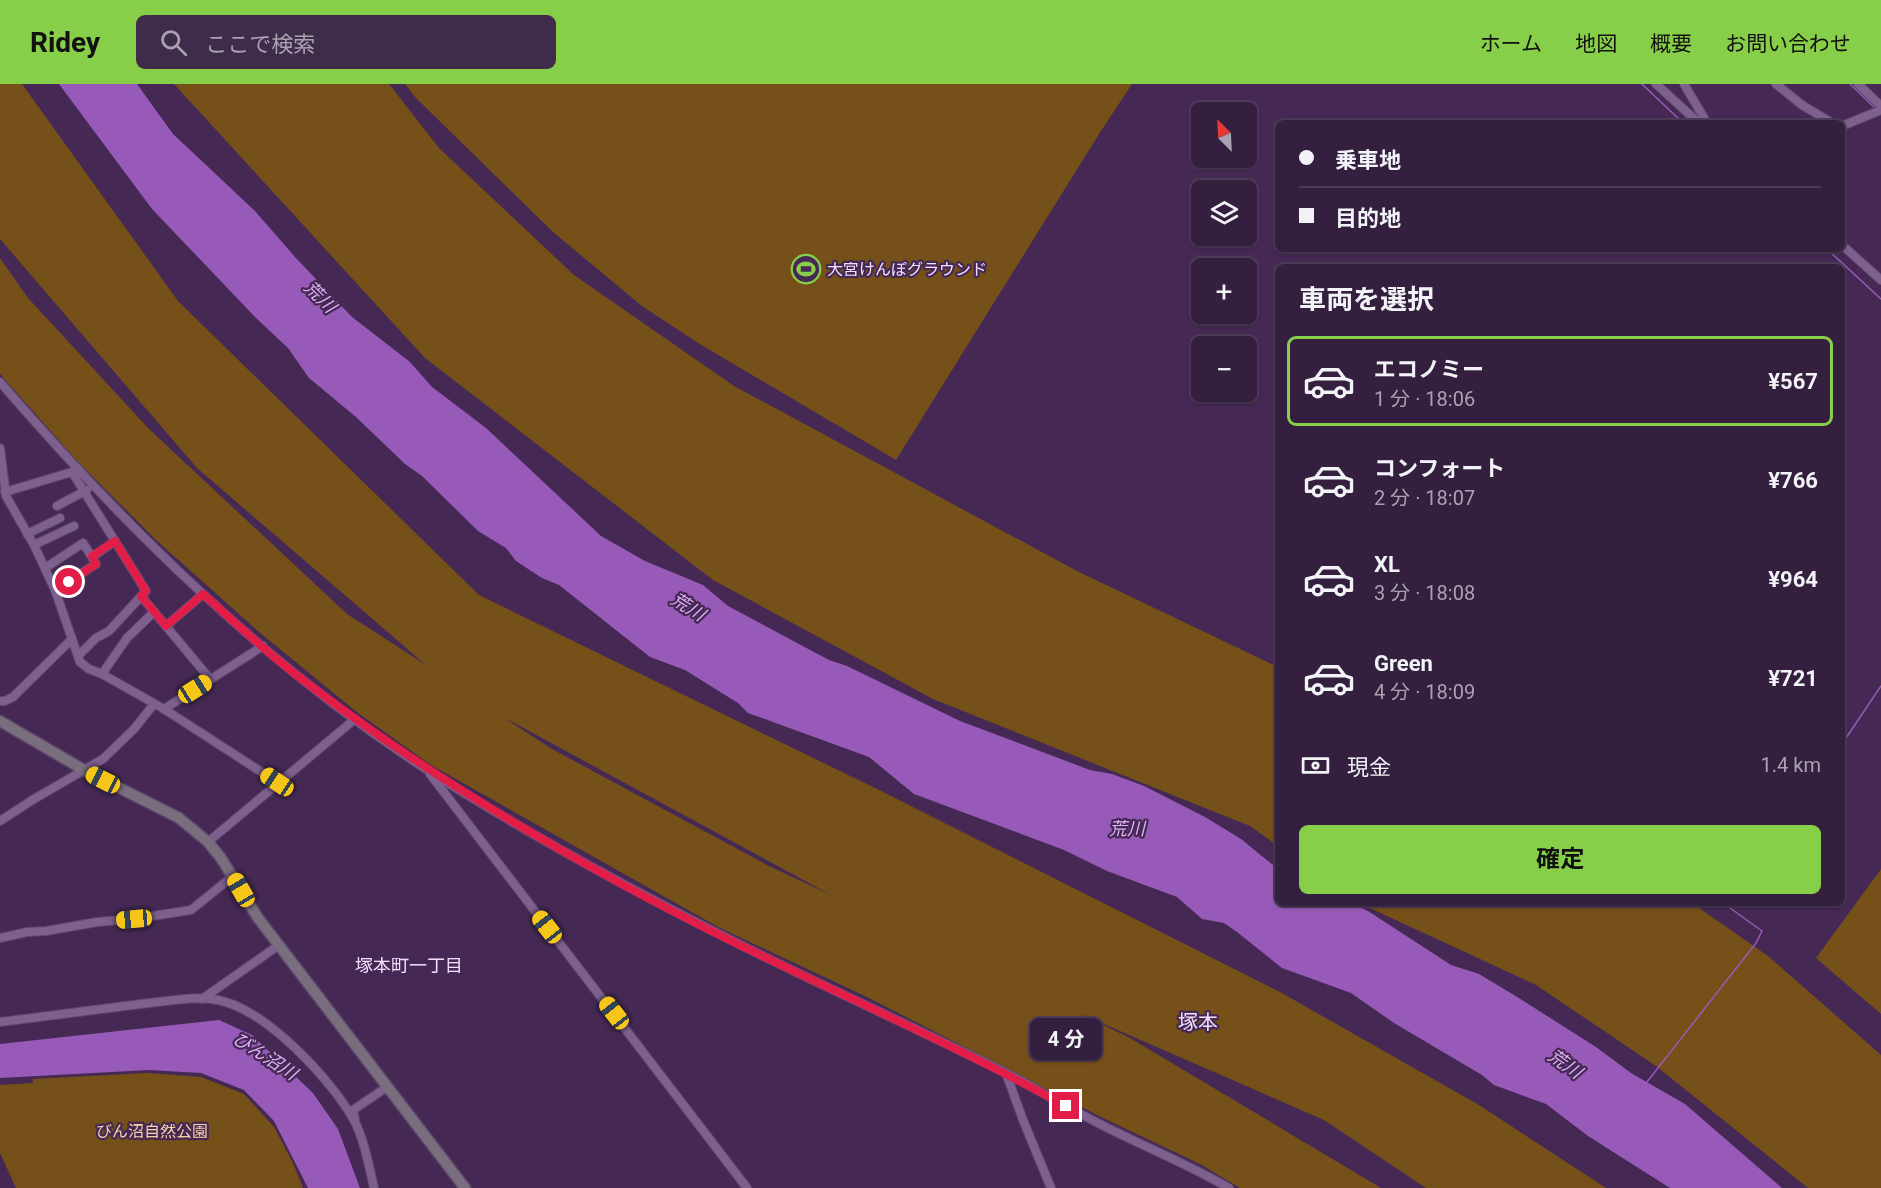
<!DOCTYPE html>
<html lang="ja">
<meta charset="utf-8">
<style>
:root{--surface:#341f3f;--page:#3f2c4a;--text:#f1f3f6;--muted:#a9a2b0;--line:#4e3d59;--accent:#88cf49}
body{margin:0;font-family:Roboto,"Noto Sans JP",sans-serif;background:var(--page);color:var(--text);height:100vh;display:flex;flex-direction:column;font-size:22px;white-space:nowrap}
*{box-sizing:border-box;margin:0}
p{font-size:20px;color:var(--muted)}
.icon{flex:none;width:33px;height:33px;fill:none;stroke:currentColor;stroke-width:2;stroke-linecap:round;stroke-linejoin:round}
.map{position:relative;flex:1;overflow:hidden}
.panel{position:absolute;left:1275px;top:180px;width:570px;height:642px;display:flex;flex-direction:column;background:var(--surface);border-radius:9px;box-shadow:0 2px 4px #0004,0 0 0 2px var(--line)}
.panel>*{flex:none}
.hud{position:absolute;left:1275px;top:36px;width:570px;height:132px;border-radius:9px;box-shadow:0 2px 4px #0004,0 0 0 2px var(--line);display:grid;align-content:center;height:132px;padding:0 24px;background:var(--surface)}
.needle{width:39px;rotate:336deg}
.tools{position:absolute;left:1191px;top:18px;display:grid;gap:12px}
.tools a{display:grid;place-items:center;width:66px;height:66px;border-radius:9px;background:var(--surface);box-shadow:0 2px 4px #0004,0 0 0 2px var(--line);font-size:30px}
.end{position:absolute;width:27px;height:27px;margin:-14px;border:8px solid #e11d48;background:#fff;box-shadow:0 0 0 3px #fff}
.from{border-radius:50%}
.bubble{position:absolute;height:42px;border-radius:9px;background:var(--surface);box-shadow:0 2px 4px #0004,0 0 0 2px var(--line);font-size:20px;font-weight:700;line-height:42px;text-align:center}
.car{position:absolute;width:18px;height:36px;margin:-18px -9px;border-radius:8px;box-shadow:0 0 4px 2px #0007;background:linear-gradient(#f5c518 24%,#345 0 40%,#f5c518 0 76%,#345 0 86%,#f5c518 0)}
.hud b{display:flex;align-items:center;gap:21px;height:57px;font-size:22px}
.hud b+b{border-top:2px solid var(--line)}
.hud i{width:15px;height:15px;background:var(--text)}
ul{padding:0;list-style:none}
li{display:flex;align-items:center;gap:18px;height:90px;margin:0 12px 9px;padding:0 12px;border:3px solid transparent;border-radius:9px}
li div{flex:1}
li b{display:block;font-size:22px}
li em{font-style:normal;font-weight:700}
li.on{border-color:var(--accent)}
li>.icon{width:54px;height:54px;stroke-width:1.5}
h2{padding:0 24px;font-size:27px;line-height:72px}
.pay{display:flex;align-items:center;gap:15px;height:66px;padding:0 24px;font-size:22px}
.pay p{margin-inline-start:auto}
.primary-button{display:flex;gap:12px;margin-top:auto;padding:12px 24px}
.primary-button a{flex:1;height:69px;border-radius:9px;background:var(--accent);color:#111;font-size:24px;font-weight:700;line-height:69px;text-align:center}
header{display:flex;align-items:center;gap:36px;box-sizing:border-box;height:84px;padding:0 30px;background:var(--accent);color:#111}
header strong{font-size:28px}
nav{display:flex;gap:33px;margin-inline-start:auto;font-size:21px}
.search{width:420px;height:54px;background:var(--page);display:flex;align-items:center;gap:15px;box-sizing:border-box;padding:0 21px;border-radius:9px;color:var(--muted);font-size:22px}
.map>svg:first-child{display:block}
.green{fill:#755019;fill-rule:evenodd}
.water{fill:#985ab8}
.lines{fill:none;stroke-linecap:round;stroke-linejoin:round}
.stream{stroke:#985ab8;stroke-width:1.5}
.street-casing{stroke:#5e466b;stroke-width:10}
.secondary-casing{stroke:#5e466b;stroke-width:13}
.street{stroke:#7e608f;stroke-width:8}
.secondary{stroke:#796e7e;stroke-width:10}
.route{stroke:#e11d48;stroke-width:8}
.labels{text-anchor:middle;stroke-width:4.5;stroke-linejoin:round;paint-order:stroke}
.poi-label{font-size:16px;fill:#f1e0fb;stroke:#452954;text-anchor:start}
.park-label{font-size:16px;fill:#f8d3a5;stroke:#452954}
.water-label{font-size:18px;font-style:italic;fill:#dfb1f9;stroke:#452954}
.neighbourhood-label{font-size:18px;fill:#f1e0fb;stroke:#452954}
.quarter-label{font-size:20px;fill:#f1e0fb;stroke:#452954}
</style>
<header>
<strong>Ridey</strong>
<div class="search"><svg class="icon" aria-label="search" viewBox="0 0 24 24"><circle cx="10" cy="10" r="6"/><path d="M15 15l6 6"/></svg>ここで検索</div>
<nav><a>ホーム</a><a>地図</a><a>概要</a><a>お問い合わせ</a></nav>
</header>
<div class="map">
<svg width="1881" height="1104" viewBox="0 0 1881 1104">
<rect width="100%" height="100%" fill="#452954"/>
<g class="green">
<path d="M0,0H22L178,217L479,511L877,705L1280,908L1479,1021L1606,1104H1426L1324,1036L1074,927L1130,954L1381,1104H1240L1200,1080L1103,1034L867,913L720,844L431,681L358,629L259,548L156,456L79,379L0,290V174L28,214L149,345L347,530L426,581L197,384L0,155ZM506,635H507L831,811L769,782L552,665Z"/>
<path d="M174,0H389L439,64L574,191L734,302L1077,487L1278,583V762L1250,742L933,615L713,496L425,274Z"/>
<path d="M405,0H1132L1099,50L896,376L698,259L642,222L553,148L415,13Z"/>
<path d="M1881,785V930L1816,874Z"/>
<path d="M1359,819H1692L1768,872L1881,971V1104H1808L1656,982L1536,901Z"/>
<path d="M148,989L201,993L244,1010L274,1043L293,1079L303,1104H16L0,1069V1001L33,999V995Z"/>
</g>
<g class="water">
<path d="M59,0H137L173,50L255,127L295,173L352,233L410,278L432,303L486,344L601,452L645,477L703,501L728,522L829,576L847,582L960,637L1090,686L1112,690L1144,702L1205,733L1241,755L1278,785V819H1351L1368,827L1451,881L1479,890L1514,911L1596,963L1631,989L1685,1020L1782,1104H1670L1588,1052L1546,1020L1494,1001L1482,991L1394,939L1351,909L1282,884L1237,848L1224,839L1202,835L1177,813L1107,787L1064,766L914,710L869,673L748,629L738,619L685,586L650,573L559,501L542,494L516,477L506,464L478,447L422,392L405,380L356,333L309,294L288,264L256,234L152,125Z"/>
<path d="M219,936L252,951L313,1009L338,1045L360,1104H308L274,1037L244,1006L201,989L149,986L0,994V960Z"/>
</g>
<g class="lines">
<g class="stream">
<path d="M1642,0L1683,39"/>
<path d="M1850,0L1875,24"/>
<path d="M1827,165L1881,215"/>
<path d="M1842,660L1881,602"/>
<path d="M1647,998L1756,859L1762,847L1730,824L1734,819"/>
</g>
<g class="street-casing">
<g id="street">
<path d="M1656,0L1699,39"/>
<path d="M1684,0L1707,39"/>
<path d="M1776,0L1802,21L1832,39"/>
<path d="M1858,0L1881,22"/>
<path d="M1842,42L1881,26"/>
<path d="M1842,161L1881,196"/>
<path d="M0,298C126,444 266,582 429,687C534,754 644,813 755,868C838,909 922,947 1004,988C1035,1004 1065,1022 1096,1038C1140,1061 1186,1079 1229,1104"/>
<path d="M0,364L6,412L34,461L55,506L80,578L89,585L102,590L164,625L277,698"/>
<path d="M72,388L146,507L109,547L96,554L78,572"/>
<path d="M5,408L72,388L75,385"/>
<path d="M57,422L87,406"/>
<path d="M27,450L60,434"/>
<path d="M34,461L74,442"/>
<path d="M45,484L83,459L92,473L115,457"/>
<path d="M55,506L96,480L92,473"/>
<path d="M141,512L210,595"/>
<path d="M166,542L203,510"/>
<path d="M102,590L127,554L154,528"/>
<path d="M0,617H5L13,613L72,555"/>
<path d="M164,625L263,562"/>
<path d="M430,690L747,1104"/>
<path d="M0,737L34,715L103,675L134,645L154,620"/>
<path d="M208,758L355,635"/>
<path d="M0,854L27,848L46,847L97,838L133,835L191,826L233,792"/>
<path d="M202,915L279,861"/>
<path d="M0,938C47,932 94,926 141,920C165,918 194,911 218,916C267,926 332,996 355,1038C365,1059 369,1082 374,1104"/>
<path d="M1006,989L1023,1036L1051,1104"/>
<path d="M355,1035L353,1026L387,1003"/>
</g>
</g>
<g class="secondary-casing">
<path id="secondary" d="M0,637L84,686L179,734L208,758L221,774L258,834L465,1104"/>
</g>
<use href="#street" class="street"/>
<use href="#secondary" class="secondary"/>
</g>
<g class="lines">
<path class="route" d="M69,498L96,480L92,472L115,457L146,507L141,512L166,542L203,510C237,540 270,572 307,599C402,672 504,735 609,793C758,876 916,940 1066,1022"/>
</g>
<defs>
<g id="stadium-ring" transform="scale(1.5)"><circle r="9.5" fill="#452954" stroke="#88cf49" stroke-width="1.5"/><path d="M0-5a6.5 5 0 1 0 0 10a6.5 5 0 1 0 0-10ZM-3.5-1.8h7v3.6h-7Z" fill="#88cf49"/></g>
</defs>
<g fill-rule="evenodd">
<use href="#stadium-ring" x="806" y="185"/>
</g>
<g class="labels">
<g class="poi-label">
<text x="827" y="191">大宮けんぽグラウンド</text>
</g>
<g class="park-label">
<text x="152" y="1053">びん沼自然公園</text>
</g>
<g class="water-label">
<text transform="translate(320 213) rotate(45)" y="6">荒川</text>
<text transform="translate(688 523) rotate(32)" y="6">荒川</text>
<text x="1127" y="751">荒川</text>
<text transform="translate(265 972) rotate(33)" y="6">びん沼川</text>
<text transform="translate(1565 980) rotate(35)" y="6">荒川</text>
</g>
<g class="neighbourhood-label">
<text x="409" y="888">塚本町一丁目</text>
</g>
<g class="quarter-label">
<text x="1198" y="945">塚本</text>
</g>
</g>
</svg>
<div class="tools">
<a><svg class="needle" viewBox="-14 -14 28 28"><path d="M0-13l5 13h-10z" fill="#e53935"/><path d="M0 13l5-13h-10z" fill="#a9a2b0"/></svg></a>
<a><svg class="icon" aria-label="layers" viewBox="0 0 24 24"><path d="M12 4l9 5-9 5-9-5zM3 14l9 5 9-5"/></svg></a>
<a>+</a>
<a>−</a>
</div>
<i class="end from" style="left:69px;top:498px"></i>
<i class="end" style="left:1066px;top:1022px"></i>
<div class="bubble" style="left:1030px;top:934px;width:72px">4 分</div>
<i class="car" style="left:195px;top:605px;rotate:58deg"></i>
<i class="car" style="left:103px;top:696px;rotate:297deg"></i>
<i class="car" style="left:277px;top:698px;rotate:304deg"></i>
<i class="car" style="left:241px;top:806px;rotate:330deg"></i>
<i class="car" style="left:134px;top:835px;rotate:265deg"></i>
<i class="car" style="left:547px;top:843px;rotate:322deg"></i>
<i class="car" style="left:614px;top:929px;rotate:322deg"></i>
<div class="hud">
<b><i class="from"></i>乗車地</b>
<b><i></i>目的地</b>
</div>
<section class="panel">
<h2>車両を選択</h2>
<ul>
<li class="on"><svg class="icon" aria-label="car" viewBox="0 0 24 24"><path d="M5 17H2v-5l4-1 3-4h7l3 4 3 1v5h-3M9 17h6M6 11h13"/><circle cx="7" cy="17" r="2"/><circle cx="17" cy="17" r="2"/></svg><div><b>エコノミー</b><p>1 分 · 18:06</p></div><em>¥567</em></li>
<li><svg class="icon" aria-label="car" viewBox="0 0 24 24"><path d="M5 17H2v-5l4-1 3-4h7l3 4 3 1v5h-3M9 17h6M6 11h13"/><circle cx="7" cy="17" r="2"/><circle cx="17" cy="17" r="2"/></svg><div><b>コンフォート</b><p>2 分 · 18:07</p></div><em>¥766</em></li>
<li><svg class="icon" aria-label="car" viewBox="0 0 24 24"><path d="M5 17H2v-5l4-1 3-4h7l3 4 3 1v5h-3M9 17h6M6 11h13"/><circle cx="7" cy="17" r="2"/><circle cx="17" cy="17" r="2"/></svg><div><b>XL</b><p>3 分 · 18:08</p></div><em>¥964</em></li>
<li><svg class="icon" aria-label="car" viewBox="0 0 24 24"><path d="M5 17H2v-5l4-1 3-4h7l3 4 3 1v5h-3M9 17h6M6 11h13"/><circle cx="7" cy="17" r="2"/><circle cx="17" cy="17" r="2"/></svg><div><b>Green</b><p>4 分 · 18:09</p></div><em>¥721</em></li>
</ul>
<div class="pay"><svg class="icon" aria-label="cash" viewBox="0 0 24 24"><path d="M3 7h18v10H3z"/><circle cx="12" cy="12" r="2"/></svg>現金<p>1.4 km</p></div>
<div class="primary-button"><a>確定</a></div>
</section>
</div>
